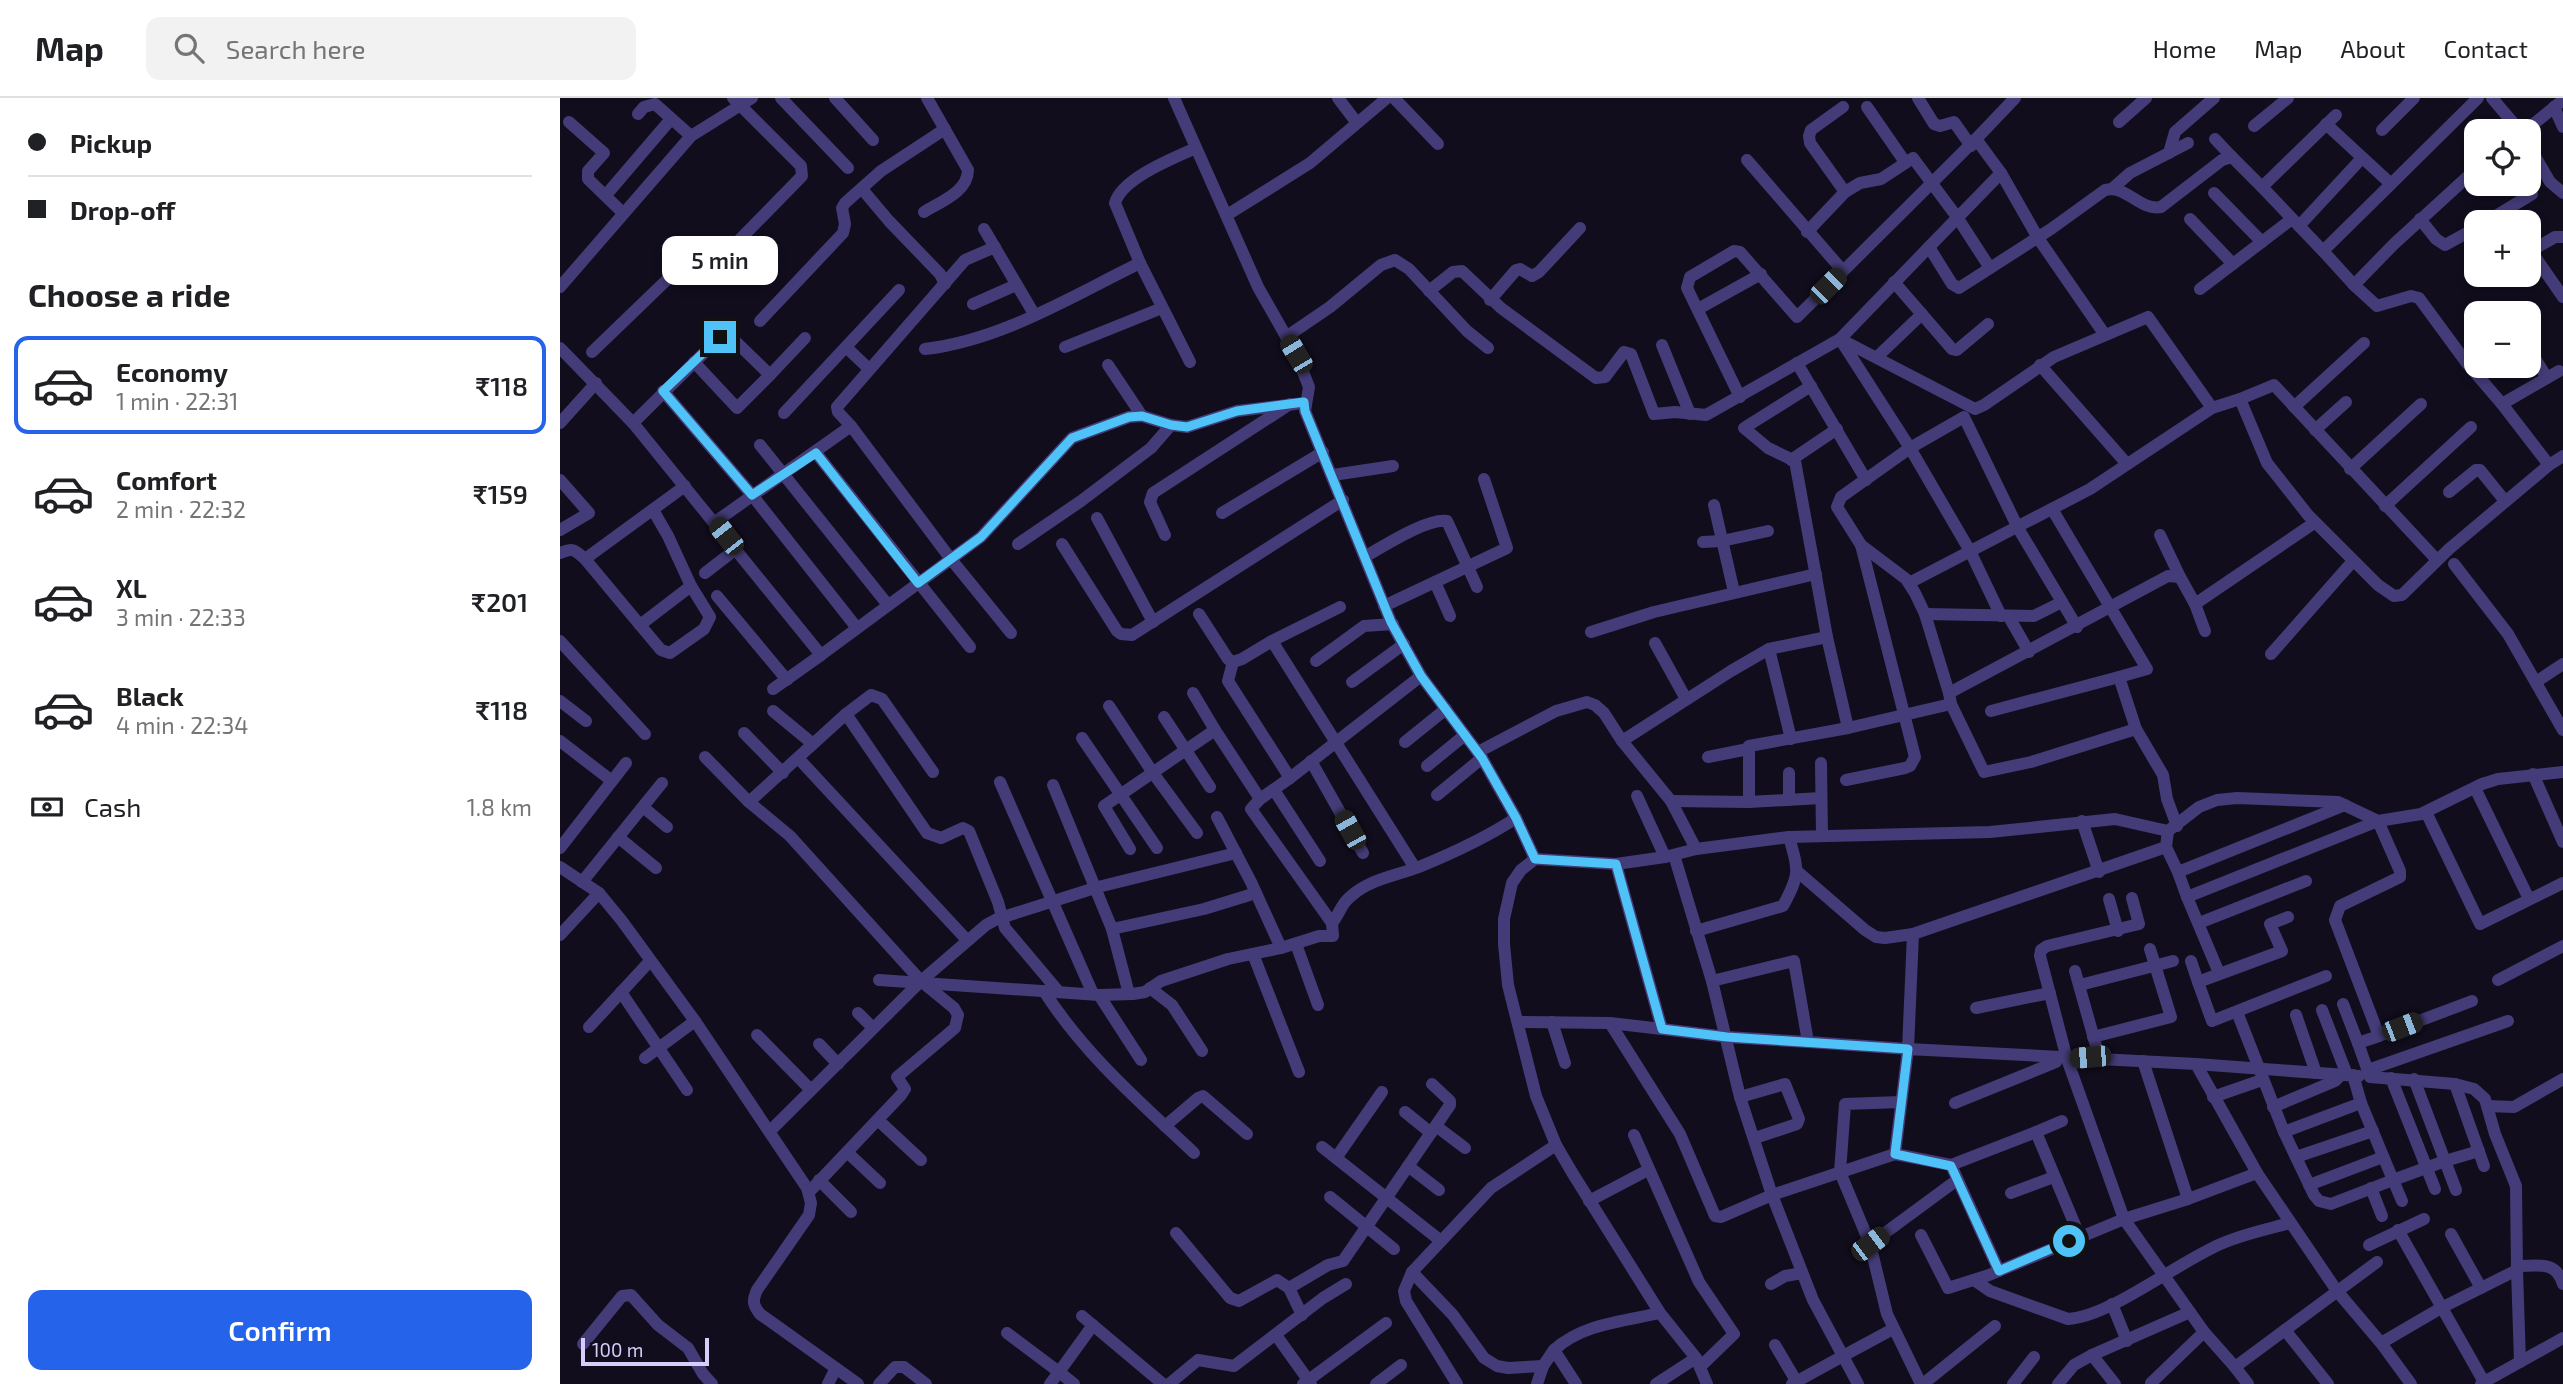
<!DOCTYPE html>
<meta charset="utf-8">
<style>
:root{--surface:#fff;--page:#f2f2f2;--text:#202124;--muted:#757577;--line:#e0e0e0;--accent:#2563eb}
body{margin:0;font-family:"Exo 2",sans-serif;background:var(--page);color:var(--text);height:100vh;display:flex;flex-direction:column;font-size:26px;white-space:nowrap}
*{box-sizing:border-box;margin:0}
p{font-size:23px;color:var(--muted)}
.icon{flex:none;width:38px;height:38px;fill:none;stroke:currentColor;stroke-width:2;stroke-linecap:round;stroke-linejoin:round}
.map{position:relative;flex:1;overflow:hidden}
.panel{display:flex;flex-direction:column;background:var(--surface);width:560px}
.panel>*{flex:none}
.guide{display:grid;align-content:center;height:154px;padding:0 28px;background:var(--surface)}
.controls{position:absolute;left:1904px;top:21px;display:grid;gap:14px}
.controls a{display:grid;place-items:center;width:77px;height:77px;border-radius:14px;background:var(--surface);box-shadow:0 4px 10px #0003;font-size:35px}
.scale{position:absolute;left:21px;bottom:18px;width:128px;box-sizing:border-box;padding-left:7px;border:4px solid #d6cdfb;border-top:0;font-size:19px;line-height:24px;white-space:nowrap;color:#d6cdfb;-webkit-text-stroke:5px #110d1d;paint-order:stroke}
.end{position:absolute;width:32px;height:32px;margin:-16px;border:9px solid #4fc3f7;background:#111;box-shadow:0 0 0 4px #111}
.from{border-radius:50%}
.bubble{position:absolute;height:49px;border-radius:14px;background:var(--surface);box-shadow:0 4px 10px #0003;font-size:23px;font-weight:600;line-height:49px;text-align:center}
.car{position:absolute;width:21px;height:42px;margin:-21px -10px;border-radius:9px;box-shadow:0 0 5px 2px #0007;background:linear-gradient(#222 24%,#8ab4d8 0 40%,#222 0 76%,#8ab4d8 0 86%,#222 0)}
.guide b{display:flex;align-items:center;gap:24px;height:66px;font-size:26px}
.guide b+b{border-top:2px solid var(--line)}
.guide i{width:18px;height:18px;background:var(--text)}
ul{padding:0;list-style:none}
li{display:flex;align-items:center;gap:21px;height:98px;margin:0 14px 10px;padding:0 14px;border:4px solid transparent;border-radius:14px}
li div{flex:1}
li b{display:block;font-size:26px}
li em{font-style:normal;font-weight:600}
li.current{border-color:var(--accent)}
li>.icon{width:63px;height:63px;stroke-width:1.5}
h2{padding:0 28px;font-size:32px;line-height:84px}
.pay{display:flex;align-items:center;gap:18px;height:77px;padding:0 28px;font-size:26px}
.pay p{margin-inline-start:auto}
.cta{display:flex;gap:14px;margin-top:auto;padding:14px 28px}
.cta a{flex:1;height:80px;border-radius:14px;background:var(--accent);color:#fff;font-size:28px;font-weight:600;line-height:80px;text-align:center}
header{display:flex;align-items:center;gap:42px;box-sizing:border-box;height:98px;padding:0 35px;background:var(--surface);border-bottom:2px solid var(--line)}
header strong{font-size:33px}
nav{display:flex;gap:38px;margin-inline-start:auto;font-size:24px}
.search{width:490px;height:63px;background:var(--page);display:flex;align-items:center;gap:18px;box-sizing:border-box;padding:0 24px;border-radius:14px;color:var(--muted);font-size:26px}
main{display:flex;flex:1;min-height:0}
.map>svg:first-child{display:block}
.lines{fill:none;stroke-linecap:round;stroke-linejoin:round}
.minor{stroke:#443c78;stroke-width:12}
.route{stroke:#4fc3f7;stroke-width:9}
</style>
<header>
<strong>Map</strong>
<div class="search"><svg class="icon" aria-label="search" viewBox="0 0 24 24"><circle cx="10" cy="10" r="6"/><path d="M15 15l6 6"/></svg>Search here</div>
<nav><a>Home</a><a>Map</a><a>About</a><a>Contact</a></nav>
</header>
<main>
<section class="panel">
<div class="guide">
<b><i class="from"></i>Pickup</b>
<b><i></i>Drop-off</b>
</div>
<h2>Choose a ride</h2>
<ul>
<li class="current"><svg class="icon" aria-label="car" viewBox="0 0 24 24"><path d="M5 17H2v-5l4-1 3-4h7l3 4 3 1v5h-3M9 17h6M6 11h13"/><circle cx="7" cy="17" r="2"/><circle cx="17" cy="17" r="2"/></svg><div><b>Economy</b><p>1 min · 22:31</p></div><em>₹118</em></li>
<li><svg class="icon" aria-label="car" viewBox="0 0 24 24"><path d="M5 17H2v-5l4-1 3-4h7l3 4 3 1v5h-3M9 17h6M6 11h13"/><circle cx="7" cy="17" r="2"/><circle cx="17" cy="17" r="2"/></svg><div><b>Comfort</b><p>2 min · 22:32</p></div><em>₹159</em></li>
<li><svg class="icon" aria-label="car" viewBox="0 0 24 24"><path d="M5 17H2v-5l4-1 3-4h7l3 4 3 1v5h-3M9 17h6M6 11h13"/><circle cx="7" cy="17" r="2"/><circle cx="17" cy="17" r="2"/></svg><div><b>XL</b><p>3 min · 22:33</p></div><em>₹201</em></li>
<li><svg class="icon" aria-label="car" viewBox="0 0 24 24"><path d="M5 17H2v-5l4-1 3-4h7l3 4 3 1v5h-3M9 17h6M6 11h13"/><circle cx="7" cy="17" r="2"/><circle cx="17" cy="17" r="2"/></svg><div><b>Black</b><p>4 min · 22:34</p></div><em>₹118</em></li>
</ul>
<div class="pay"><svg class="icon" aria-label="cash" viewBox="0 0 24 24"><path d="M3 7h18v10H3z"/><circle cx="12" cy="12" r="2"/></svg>Cash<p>1.8 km</p></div>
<div class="cta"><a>Confirm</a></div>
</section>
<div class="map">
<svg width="2003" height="1286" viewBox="0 0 2003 1286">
<rect width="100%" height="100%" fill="#110d1d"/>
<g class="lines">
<g class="minor">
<path d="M221,0L288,70"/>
<path d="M275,0L313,42"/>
<path d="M614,0L698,189L736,256L749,289L745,313L831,524L861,578L922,660L956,720L975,761L961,772L952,785L944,821V846L948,887L976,998L996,1047L1013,1076L1100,1215L1136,1260L1147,1286"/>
<path d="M778,0L797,25"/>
<path d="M834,0L878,46"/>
<path d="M1358,0L1374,26L1380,28L1394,24L1411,48"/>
<path d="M1932,0L1960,33"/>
<path d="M1283,9L1251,32L1249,38L1250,45L1285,94"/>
<path d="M1307,9L1345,64"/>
<path d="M1994,9L2003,29"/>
<path d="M78,16L84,9L95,6L131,38"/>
<path d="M9,24L44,55L28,73V81L63,115"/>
<path d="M1559,24L1586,0"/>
<path d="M1766,26L1831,86L1918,0"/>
<path d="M1694,28L1728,0"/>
<path d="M1822,32L1854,0"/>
<path d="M1965,33L2003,2"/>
<path d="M1416,41L1455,0"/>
<path d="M1655,41L1672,59"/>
<path d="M1969,48L1990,84L2003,95"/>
<path d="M1609,55L1615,34L1654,0"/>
<path d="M1187,62L1283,173"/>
<path d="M1831,86L1763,153L1794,187L1834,146L1916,71"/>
<path d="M1553,90L1570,75L1628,45"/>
<path d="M302,91L329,123L380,176L385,186"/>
<path d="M1654,95L1702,144"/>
<path d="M46,97L111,21"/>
<path d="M364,114C380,104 408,94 408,72L367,0"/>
<path d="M667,117L750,65L827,0"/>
<path d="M1630,121L1673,166"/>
<path d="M1860,121L1876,141L1885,147L1916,130"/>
<path d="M1926,124L1972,96"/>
<path d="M1739,128L1802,60"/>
<path d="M424,131L474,216"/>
<path d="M1247,134L1285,94L1300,85L1321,81L1353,60L1397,119L1430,170"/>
<path d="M435,149L405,162L277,309L278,314L291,328L390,460L451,535"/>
<path d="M1369,149L1441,75"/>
<path d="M1763,153L1702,89L1776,17"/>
<path d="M1971,153L2003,199"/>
<path d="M1969,154L1995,139H2003"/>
<path d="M580,165L630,264"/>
<path d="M1923,182L1932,177"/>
<path d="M1334,184L1392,251L1397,252L1428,226"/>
<path d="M1794,187L1817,208L1851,198L1859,200L1906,264L1942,306"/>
<path d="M0,189L131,38L192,0"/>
<path d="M1640,191L1732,121"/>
<path d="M869,193L893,174L902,173L941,210L1036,280L1045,279L1064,254L1071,256L1094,316L1115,314L1146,317L1280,241L1369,149L1392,186L1399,190L1491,131L1545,92C1566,86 1579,113 1601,109L1662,62L1672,59L1702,89"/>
<path d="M930,202L956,172L960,171L972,178L979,174L1020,130"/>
<path d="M413,206L456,187"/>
<path d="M1138,211L1201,176"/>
<path d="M200,223L283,135L285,126L282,110L285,105L321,73L385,31"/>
<path d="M726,239L770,209L821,167L835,162L849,171L907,233L928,250"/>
<path d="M1102,247L1130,316"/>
<path d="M286,249L309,271"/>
<path d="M505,249L602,210"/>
<path d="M0,250L73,325L261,557L421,439L512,340L569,319L582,318L611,327L627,329L677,313L744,305"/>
<path d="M365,251C442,242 512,198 580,165L555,105C562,80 614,60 636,50"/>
<path d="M32,254L115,174L121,173L140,180L144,178L242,78L241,68L173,0"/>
<path d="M1971,254L1987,280"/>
<path d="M1317,259L1362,216"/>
<path d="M134,264L177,310L210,277"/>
<path d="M1237,265L1306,382"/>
<path d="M548,267L582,318"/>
<path d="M1480,267L1567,366"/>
<path d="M1251,288L1184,330L1208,350L1235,363L1267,539L1288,630"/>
<path d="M103,293L192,397L297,530"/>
<path d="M1180,299L1127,190L1130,179L1174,153L1180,154L1237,219L1416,41L1441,75L1478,140L1545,237"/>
<path d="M1734,309L1804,245"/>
<path d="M224,315L339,192"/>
<path d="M0,325L36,285"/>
<path d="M73,325L160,239L173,241L210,277L245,240"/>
<path d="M1755,332L1786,304"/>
<path d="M200,347L328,507"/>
<path d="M256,355L410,549"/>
<path d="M1231,362L1277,331"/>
<path d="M1989,367L1942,306L1999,273"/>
<path d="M1790,371L1861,306"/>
<path d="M773,377L833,368"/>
<path d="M0,382L29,415L0,432"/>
<path d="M1889,394L1916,372H1920L1945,403"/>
<path d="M1154,407L1174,494"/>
<path d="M1825,408L1911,329"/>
<path d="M1492,411L1587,571L1559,579L1576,631"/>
<path d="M662,415L763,354"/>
<path d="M537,420L593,524"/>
<path d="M155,424L291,328"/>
<path d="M605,437L590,404L593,395L730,306"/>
<path d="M1600,437L1620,479"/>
<path d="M1143,444L1162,443L1208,433"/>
<path d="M458,446L521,403L591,350L611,327"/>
<path d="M502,446L557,533L561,536L572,537L783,402"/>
<path d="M0,455C13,449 15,452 25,461L125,388"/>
<path d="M806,458C824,448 867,420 887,423L917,489"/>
<path d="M25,461L80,527L131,488"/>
<path d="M1877,462L1714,287L1680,301L1707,365L1748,417L1818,487L1834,498L1842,497L1889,451L1989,367L2003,358"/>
<path d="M1894,466L1948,536L2003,632"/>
<path d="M145,475L176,451"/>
<path d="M875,484L890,518"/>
<path d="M1349,485L1530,391L1652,310L1680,301"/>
<path d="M157,498L227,582"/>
<path d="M1635,506L1645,533"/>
<path d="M824,508L947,450L924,381"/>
<path d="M639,516L668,561L673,564L682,561L712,543L780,509"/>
<path d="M1365,516L1474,518L1502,504"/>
<path d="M1441,518L1410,453L1350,350L1404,319L1458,430L1517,529"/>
<path d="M1449,519L1469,554"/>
<path d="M80,527L101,552L110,555L144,531L150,519L131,488L108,438L93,412"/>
<path d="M1031,534L1094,514L1256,476"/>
<path d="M0,543L85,636"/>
<path d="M712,543L855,770"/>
<path d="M1095,545L1126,601"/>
<path d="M1209,551L1231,641"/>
<path d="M1711,556L1793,463"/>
<path d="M756,563L804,528L833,526"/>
<path d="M673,564L668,583L730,680"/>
<path d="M792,584L844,546"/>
<path d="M1976,584L2003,566"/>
<path d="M213,591L261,557"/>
<path d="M633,595L655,632"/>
<path d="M1389,595L1365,516L1355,495L1346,481L1301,447L1277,409L1281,399L1350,350L1280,241L1415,311L1424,307L1494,259L1588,219L1652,310"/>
<path d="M0,603L26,623"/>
<path d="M549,608L593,675L637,735"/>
<path d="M213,613L253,646"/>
<path d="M1431,613L1559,579"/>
<path d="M286,616L367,735L381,740L403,730L409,733L438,804L445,830L499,894"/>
<path d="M604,619L650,689"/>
<path d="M184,635L223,675"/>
<path d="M522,640L597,750"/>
<path d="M0,643L52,683"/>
<path d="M1062,643L1171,573L1209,551L1267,539"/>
<path d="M845,644L886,611"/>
<path d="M918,654L996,613L1027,604L1035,607L1044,615L1062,643L1111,703L1136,751"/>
<path d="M145,659L189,704"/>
<path d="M1148,659L1188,651"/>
<path d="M238,660L406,841"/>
<path d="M751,663L803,755"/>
<path d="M1261,665L1262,737"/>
<path d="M867,668L905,637"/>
<path d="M1973,676L2003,744"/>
<path d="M1286,682L1345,670L1350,668L1355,659L1301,447"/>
<path d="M440,684L533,896"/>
<path d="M493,687L552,831L569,896"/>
<path d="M1915,690L1969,801"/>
<path d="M714,692L760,763"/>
<path d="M877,697L922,660"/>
<path d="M1077,698L1105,759"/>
<path d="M1261,700L1189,704V648L1288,630L1391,606"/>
<path d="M700,701L730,680L861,578"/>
<path d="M1229,702V675"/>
<path d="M1111,703L1189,704"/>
<path d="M83,709L107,729"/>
<path d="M1866,714L1920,826L2003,785"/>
<path d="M657,719L691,784L721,850"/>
<path d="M1522,723L1539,774"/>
<path d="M1617,728L1607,701L1603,677L1576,631L1471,664L1424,674L1391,606L1389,595L1608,478L1620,479L1635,506L1754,425"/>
<path d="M1608,733L1606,749L1618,774L1627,799L1818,723L1840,773V779L1780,808L1775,822L1819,938L1798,945L1810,979L1895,986L1914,991L1925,1001L1935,1036L1956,1088L1957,1172L1881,1210L1821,1245"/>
<path d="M58,739L96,770"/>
<path d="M0,750L66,665"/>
<path d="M570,751L544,708L655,632L700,701L691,711L772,825"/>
<path d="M1114,757L1152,883L1180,999L1212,1097L1335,1056"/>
<path d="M975,761L1056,766L1105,759L1136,751L1229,739L1430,734L1555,721L1608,733L1639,709L1657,702L1677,700L1778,704L1818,723L1861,716L1922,686L1938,681L2003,674"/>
<path d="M1056,766L1102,931L1167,939L1248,944L1234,863L1152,883"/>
<path d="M0,769L39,795L62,823L135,923L247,1090L251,1105L249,1117L197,1192C192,1203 193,1207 200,1216L298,1286"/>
<path d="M1238,774L1305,832L1316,839L1325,840L1353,836L1348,951L1248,944"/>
<path d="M1618,774L1785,707"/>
<path d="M22,784L102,685"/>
<path d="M1627,799L1659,875"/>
<path d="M1572,800L1579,826L1487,848L1481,852L1480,858L1507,961L1564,1121L1644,1234L1675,1269L1817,1164"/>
<path d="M1549,801L1558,833"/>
<path d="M1728,819L1710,826L1722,853L1638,884L1652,923L1766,878"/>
<path d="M1639,825L1746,783"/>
<path d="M552,831L644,811L696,795"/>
<path d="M1136,833L1223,808C1240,776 1239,774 1229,739"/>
<path d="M1353,836L1606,749"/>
<path d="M0,837L39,795"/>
<path d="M736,846L758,907"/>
<path d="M693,856L739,974"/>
<path d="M1631,863L1638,884"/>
<path d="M1515,873L1540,962"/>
<path d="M319,882L539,897L573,896L585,894L601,883L668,861L721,850L759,838H773L772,825C779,817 781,806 790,799C810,781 835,778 859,769C893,755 926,740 956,720"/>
<path d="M1938,882L2003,848"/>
<path d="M1520,887L1613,863"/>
<path d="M590,890L612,907L642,953"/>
<path d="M484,893C524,956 580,1004 634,1055"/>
<path d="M61,894L127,992"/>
<path d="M539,897L581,962"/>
<path d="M1783,906L1798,945"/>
<path d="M1416,910L1490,895"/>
<path d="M1762,912L1787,977"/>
<path d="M1677,914L1724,1034L1801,1005L1793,977"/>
<path d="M298,915L313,930"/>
<path d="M1736,917L1756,975"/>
<path d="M958,924L1050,925L1102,931"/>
<path d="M992,924L1005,965"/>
<path d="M1050,925L1120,1036L1155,1118L1161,1119L1212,1097L1253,1202L1283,1258L1333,1231"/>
<path d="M29,929L90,863"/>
<path d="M197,937L251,992"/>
<path d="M1819,938L1912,903"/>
<path d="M1533,939L1611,919L1590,851"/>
<path d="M259,946L278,966"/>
<path d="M85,960L135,923"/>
<path d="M1583,963L1628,1101"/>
<path d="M1636,966L1799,978"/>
<path d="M1808,972L1948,923"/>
<path d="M1831,980L1875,1091"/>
<path d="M1895,986L1924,1068"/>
<path d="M1180,999L1225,986L1239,1021L1237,1026L1195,1040"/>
<path d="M1653,999L1702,982"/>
<path d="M1341,1004L1285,1006L1280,1074L1310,1146L1327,1216L1361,1286"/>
<path d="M1395,1005L1496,964"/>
<path d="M1801,1005L1833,1082L1885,1063L1854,981"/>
<path d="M1927,1008L1954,1009L2003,981"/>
<path d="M1713,1009L1775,983L1781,977"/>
<path d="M845,1014L871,1035"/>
<path d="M318,1022L361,1062"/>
<path d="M605,1028L638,1000L643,998L687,1036"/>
<path d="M876,1028L905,1050"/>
<path d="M210,1033L361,883L426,827L437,821L538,789L676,755"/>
<path d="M1476,1034L1502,1023"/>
<path d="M1724,1034L1754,1097L1759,1103L1771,1106L1833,1082L1842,1103"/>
<path d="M1074,1037L1139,1184L1174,1236L1140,1269"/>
<path d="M762,1049L881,1143"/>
<path d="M287,1054L320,1085"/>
<path d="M1736,1059L1813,1033"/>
<path d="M776,1060L822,994"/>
<path d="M1391,1067L1476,1034L1520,1139"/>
<path d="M848,1068L879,1092"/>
<path d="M259,1082L291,1114"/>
<path d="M1749,1087L1823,1059"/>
<path d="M1811,1090L1822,1118"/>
<path d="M1896,1092L1885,1063L1919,1053"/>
<path d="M249,1094L341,997L345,991L337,979L395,930L398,917L394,910L361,883L230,738L189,704L286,616L311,597L322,601L373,674"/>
<path d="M1451,1095L1494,1079"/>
<path d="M770,1099L834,1151"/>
<path d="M1029,1103L1088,1072"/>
<path d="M1838,1132L1924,1284L1921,1286"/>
<path d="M616,1135L670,1200L679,1203L717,1182L729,1190L742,1217"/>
<path d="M1891,1136L1921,1190"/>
<path d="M1361,1137L1388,1190L1429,1177L1564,1121L1628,1101L1697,1075"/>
<path d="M1310,1146L1397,1082"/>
<path d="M1809,1147L1864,1121"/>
<path d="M1957,1168C1978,1168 1996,1162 2003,1186"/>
<path d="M1957,1172L1960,1264"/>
<path d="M1439,1173L1391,1067L1335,1056L1348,951L1636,966L1697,1075L1777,1193L1821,1245L1851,1286"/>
<path d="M852,1174L893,1217L924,1260L937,1268L948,1270L983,1268"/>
<path d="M1414,1182L1430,1193L1508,1221C1550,1219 1619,1163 1663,1145C1684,1136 1708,1131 1730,1125"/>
<path d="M1211,1186L1225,1178L1242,1175"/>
<path d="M729,1190L768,1167L783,1163L890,1007V1003L872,986"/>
<path d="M1552,1206L1567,1243"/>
<path d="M522,1218L603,1286"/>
<path d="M1725,1232L1768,1286"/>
<path d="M447,1235L499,1274L533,1227"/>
<path d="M716,1237L751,1286"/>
<path d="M23,1246L62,1198L71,1197L98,1227L128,1250L143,1276L152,1286"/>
<path d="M1215,1247L1238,1286"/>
<path d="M1532,1257L1555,1286"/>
<path d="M1675,1269L1688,1286"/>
<path d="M1924,1284L2003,1240"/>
<path d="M1591,1285L1644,1234"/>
<path d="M268,1286L276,1270"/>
<path d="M319,1286L335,1269H344L366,1286"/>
<path d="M490,1286L499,1274L514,1286"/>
<path d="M609,1286L638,1262L674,1268L763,1200L786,1186"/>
<path d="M743,1286L826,1225"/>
<path d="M816,1286L841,1267"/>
<path d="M897,1286L846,1203L844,1193L852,1174L931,1090L996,1047"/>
<path d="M977,1286L983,1268L994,1252"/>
<path d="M1016,1286L994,1252C1022,1226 1064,1223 1100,1215"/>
<path d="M1096,1286L1136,1260"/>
<path d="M1232,1286L1283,1258L1298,1286"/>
<path d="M1363,1286L1435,1228"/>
<path d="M1453,1286L1474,1259"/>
<path d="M1498,1286L1514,1267L1532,1257L1630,1214"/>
</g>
</g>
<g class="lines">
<path class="route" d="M160,239L103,293L192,397L256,355L358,485L421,439L512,340L569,319L582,318L611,327L627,329L677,313L744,304L745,313L831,524L861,578L922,660L956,720L975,761L1056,766L1102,931L1167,939L1348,951L1335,1056L1391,1068L1439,1173L1509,1143"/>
</g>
</svg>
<div class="controls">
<a><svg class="icon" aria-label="locate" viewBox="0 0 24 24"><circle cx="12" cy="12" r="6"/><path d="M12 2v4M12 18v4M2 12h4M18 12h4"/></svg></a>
<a>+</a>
<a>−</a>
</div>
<div class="scale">100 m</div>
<i class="end from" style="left:1509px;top:1143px"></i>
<i class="end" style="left:160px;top:239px"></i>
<div class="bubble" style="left:102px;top:138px;width:116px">5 min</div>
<i class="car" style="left:1268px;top:188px;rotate:45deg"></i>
<i class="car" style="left:736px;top:256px;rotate:329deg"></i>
<i class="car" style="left:166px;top:438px;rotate:322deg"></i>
<i class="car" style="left:790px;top:732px;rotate:331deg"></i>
<i class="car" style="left:1842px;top:929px;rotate:69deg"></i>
<i class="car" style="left:1530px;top:959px;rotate:265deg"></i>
<i class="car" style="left:1310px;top:1146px;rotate:53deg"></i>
</div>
</main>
